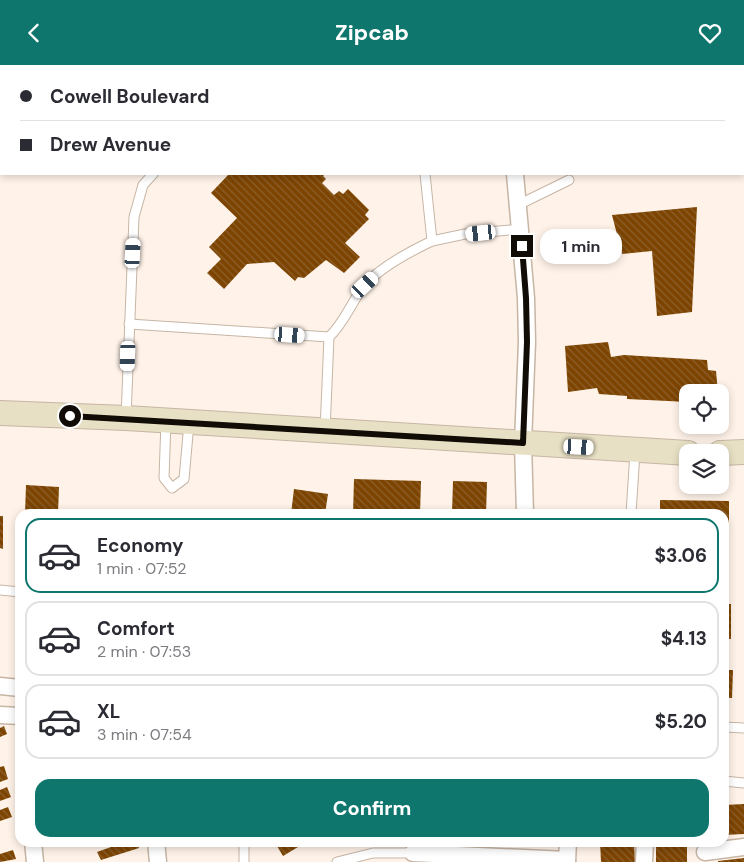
<!DOCTYPE html>
<meta charset="utf-8">
<style>
:root{--surface:#fff;--page:#f7f7f7;--text:#2b2b33;--muted:#7c7c81;--line:#e1e1e2;--accent:#0f766e}
body{margin:0;font-family:"DM Sans",sans-serif;background:var(--page);color:var(--text);height:100vh;display:flex;flex-direction:column;font-size:19px;white-space:nowrap}
*{box-sizing:border-box;margin:0}
p{font-size:16px;color:var(--muted)}
.icon{flex:none;width:28px;height:28px;fill:none;stroke:currentColor;stroke-width:2;stroke-linecap:round;stroke-linejoin:round}
.map{position:relative;flex:1;overflow:hidden}
.sheet{position:absolute;left:15px;top:444px;width:714px;height:338px;display:flex;flex-direction:column;background:var(--surface);border-radius:15px;box-shadow:0 2px 8px #0003}
.sheet>*{flex:none}
.top-card{position:absolute;left:0px;top:0px;width:745px;height:110px;box-shadow:0 2px 8px #0003;display:grid;align-content:center;height:110px;padding:0 20px;background:var(--surface)}
.controls{position:absolute;left:679px;top:319px;display:grid;gap:10px}
.controls a{display:grid;place-items:center;width:50px;height:50px;border-radius:10px;background:var(--surface);box-shadow:0 2px 8px #0003;font-size:25px}
.end{position:absolute;width:22px;height:22px;margin:-11px;border:6px solid #120c07;background:#fff;box-shadow:0 0 0 2px #fff}
.from{border-radius:50%}
.bubble{position:absolute;height:35px;border-radius:15px;background:var(--surface);box-shadow:0 2px 8px #0003;font-size:16px;font-weight:700;line-height:35px;text-align:center}
.car{position:absolute;width:15px;height:30px;margin:-15px -8px;border-radius:6px;box-shadow:0 0 4px 1px #0007;background:linear-gradient(#fff 24%,#345 0 40%,#fff 0 76%,#345 0 86%,#fff 0)}
.top-card b{display:flex;align-items:center;gap:18px;height:48px;font-size:19px}
.top-card b+b{border-top:1px solid var(--line)}
.top-card i{width:12px;height:12px;background:var(--text)}
ul{padding:9px 0 0;list-style:none}
li{display:flex;align-items:center;gap:15px;height:75px;margin:0 10px 8px;padding:0 10px;border:2px solid var(--line);border-radius:15px}
li div{flex:1}
li b{display:block;font-size:19px}
li em{font-style:normal;font-weight:700}
li.on{border-color:var(--accent)}
li>.icon{width:45px;height:45px;stroke-width:1.5}
.primary-button{display:flex;gap:10px;margin-top:auto;padding:10px 20px}
.primary-button a{flex:1;height:58px;border-radius:15px;background:var(--accent);color:#fff;font-size:20px;font-weight:700;line-height:58px;text-align:center}
header{display:flex;justify-content:space-between;align-items:center;height:65px;padding:0 20px;background:var(--accent);color:#fff;font-size:22px;font-weight:700}
.map>svg:first-child{display:block}
.building{fill:url(#building-back-hatch)}
.lines{fill:none;stroke-linecap:round;stroke-linejoin:round}
.lane-casing{stroke:#c7b5a5;stroke-width:11}
.street-casing{stroke:#c7b5a5;stroke-width:19}
.secondary-casing{stroke:#c7b5a5;stroke-width:26}
.lane{stroke:#fff;stroke-width:9}
.street{stroke:#fff;stroke-width:16}
.secondary{stroke:#e8e0c4;stroke-width:24}
.route{stroke:#120c07;stroke-width:6}
</style>
<header><svg class="icon" aria-label="back" viewBox="0 0 24 24"><path d="M15 5l-7 7 7 7"/></svg>Zipcab<svg class="icon" aria-label="heart" viewBox="0 0 24 24"><path d="M12 20l-8-8c-3-5 5-10 8-4 3-6 11-1 8 4z"/></svg></header>
<div class="map">
<svg width="744" height="797" viewBox="0 0 744 797">
<defs>
<pattern id="building-back-hatch" width="6" height="6" patternUnits="userSpaceOnUse" patternTransform="scale(1.25)"><rect width="6" height="6" fill="#7d4400"/><path d="M-1 5l2 2M0 0l6 6M5-1l2 2" fill="none" stroke="#8c602d"/></pattern>
</defs>
<rect width="100%" height="100%" fill="#fff3e9"/>
<g class="building">
<path d="M229,109H325L323,111L326,114L322,118L334,130L339,126L343,129L348,124L369,145L365,150L369,154L345,178L360,192L344,208L326,195L304,213L298,212L295,216L274,197L247,199L224,224L207,208L221,194L209,182L237,153L211,128Z"/>
<path d="M697,142L692,247L657,251L652,186L622,189L612,150Z"/>
<path d="M608,277L611,292L624,290L707,295L708,305L716,306L718,328H688V337L627,334V331L599,329L597,323L568,327L565,281Z"/>
<path d="M354,414L421,416L420,449H353Z"/>
<path d="M453,416L487,417L486,449H452Z"/>
<path d="M26,420L59,422L58,449H25Z"/>
<path d="M294,424L328,429L325,449H291Z"/>
<path d="M660,435L729,436V471H724V449H660Z"/>
<path d="M0,451H3V484L0,483Z"/>
<rect x="724" y="539" width="7" height="35"/>
<path d="M724,605H733L732,633H724Z"/>
<path d="M4,661L7,669L0,672V663Z"/>
<path d="M4,701L8,714L0,717V702Z"/>
<path d="M7,722L11,732L0,736V725Z"/>
<path d="M744,739V769L724,770V740Z"/>
<path d="M8,742L12,752L0,756V745Z"/>
<path d="M128,776H137L139,783L101,795L97,787Z"/>
<path d="M274,776H308L283,791Z"/>
<path d="M600,776H634L635,797H601Z"/>
<rect x="656" y="776" width="31" height="21"/>
<path d="M13,785L16,794L0,797V789Z"/>
<path d="M744,793V797H718V796Z"/>
</g>
<g class="lines">
<g class="lane-casing">
<g id="lane">
<path d="M414,0V1"/>
<path d="M256,1L258,0"/>
<path d="M518,140L569,115"/>
<path d="M432,176L465,169L521,164"/>
<path d="M129,259L329,272C344,258 351,238 364,221C379,203 411,186 432,176L425,109"/>
<path d="M126,353L134,152L143,120L153,109"/>
<path d="M166,356L164,413L172,423L184,414L189,358"/>
<path d="M325,366L329,272"/>
<path d="M631,449L635,387"/>
<path d="M0,525L20,527"/>
<path d="M724,662L744,663"/>
<path d="M724,716L744,718"/>
<path d="M244,776V797"/>
<path d="M337,797L373,788H413"/>
</g>
</g>
<g class="street-casing">
<g id="street">
<path d="M503,0V1"/>
<path d="M515,109L526,233L527,277L523,378L525,449"/>
<path d="M0,621L20,623"/>
<path d="M0,650L20,651"/>
<path d="M33,776L35,797"/>
<path d="M156,776L158,797"/>
<path d="M705,787L744,782"/>
<path d="M413,788L567,795"/>
<path d="M567,797L568,776"/>
<path d="M644,797L645,776"/>
</g>
</g>
<g class="secondary-casing">
<g id="secondary">
<path d="M0,348L126,353L688,388"/>
<path d="M720,388L744,387"/>
</g>
</g>
<use href="#lane" class="lane"/>
<use href="#street" class="street"/>
<use href="#secondary" class="secondary"/>
</g>
<g class="lines">
<path class="route" d="M70,351L523,378L527,277L526,233L522,181"/>
</g>
</svg>
<div class="controls">
<a><svg class="icon" aria-label="locate" viewBox="0 0 24 24"><circle cx="12" cy="12" r="6"/><path d="M12 2v4M12 18v4M2 12h4M18 12h4"/></svg></a>
<a><svg class="icon" aria-label="layers" viewBox="0 0 24 24"><path d="M12 4l9 5-9 5-9-5zM3 14l9 5 9-5"/></svg></a>
</div>
<i class="end from" style="left:70px;top:351px"></i>
<i class="end" style="left:522px;top:181px"></i>
<div class="bubble" style="left:540px;top:164px;width:82px">1 min</div>
<i class="car" style="left:481px;top:168px;rotate:264deg"></i>
<i class="car" style="left:133px;top:188px;rotate:3deg"></i>
<i class="car" style="left:365px;top:220px;rotate:47deg"></i>
<i class="car" style="left:290px;top:270px;rotate:94deg"></i>
<i class="car" style="left:128px;top:291px;rotate:182deg"></i>
<i class="car" style="left:579px;top:382px;rotate:93deg"></i>
<div class="top-card">
<b><i class="from"></i>Cowell Boulevard</b>
<b><i></i>Drew Avenue</b>
</div>
<section class="sheet">
<ul>
<li class="on"><svg class="icon" aria-label="car" viewBox="0 0 24 24"><path d="M5 17H2v-5l4-1 3-4h7l3 4 3 1v5h-3M9 17h6M6 11h13"/><circle cx="7" cy="17" r="2"/><circle cx="17" cy="17" r="2"/></svg><div><b>Economy</b><p>1 min · 07:52</p></div><em>$3.06</em></li>
<li><svg class="icon" aria-label="car" viewBox="0 0 24 24"><path d="M5 17H2v-5l4-1 3-4h7l3 4 3 1v5h-3M9 17h6M6 11h13"/><circle cx="7" cy="17" r="2"/><circle cx="17" cy="17" r="2"/></svg><div><b>Comfort</b><p>2 min · 07:53</p></div><em>$4.13</em></li>
<li><svg class="icon" aria-label="car" viewBox="0 0 24 24"><path d="M5 17H2v-5l4-1 3-4h7l3 4 3 1v5h-3M9 17h6M6 11h13"/><circle cx="7" cy="17" r="2"/><circle cx="17" cy="17" r="2"/></svg><div><b>XL</b><p>3 min · 07:54</p></div><em>$5.20</em></li>
</ul>
<div class="primary-button"><a>Confirm</a></div>
</section>
</div>
